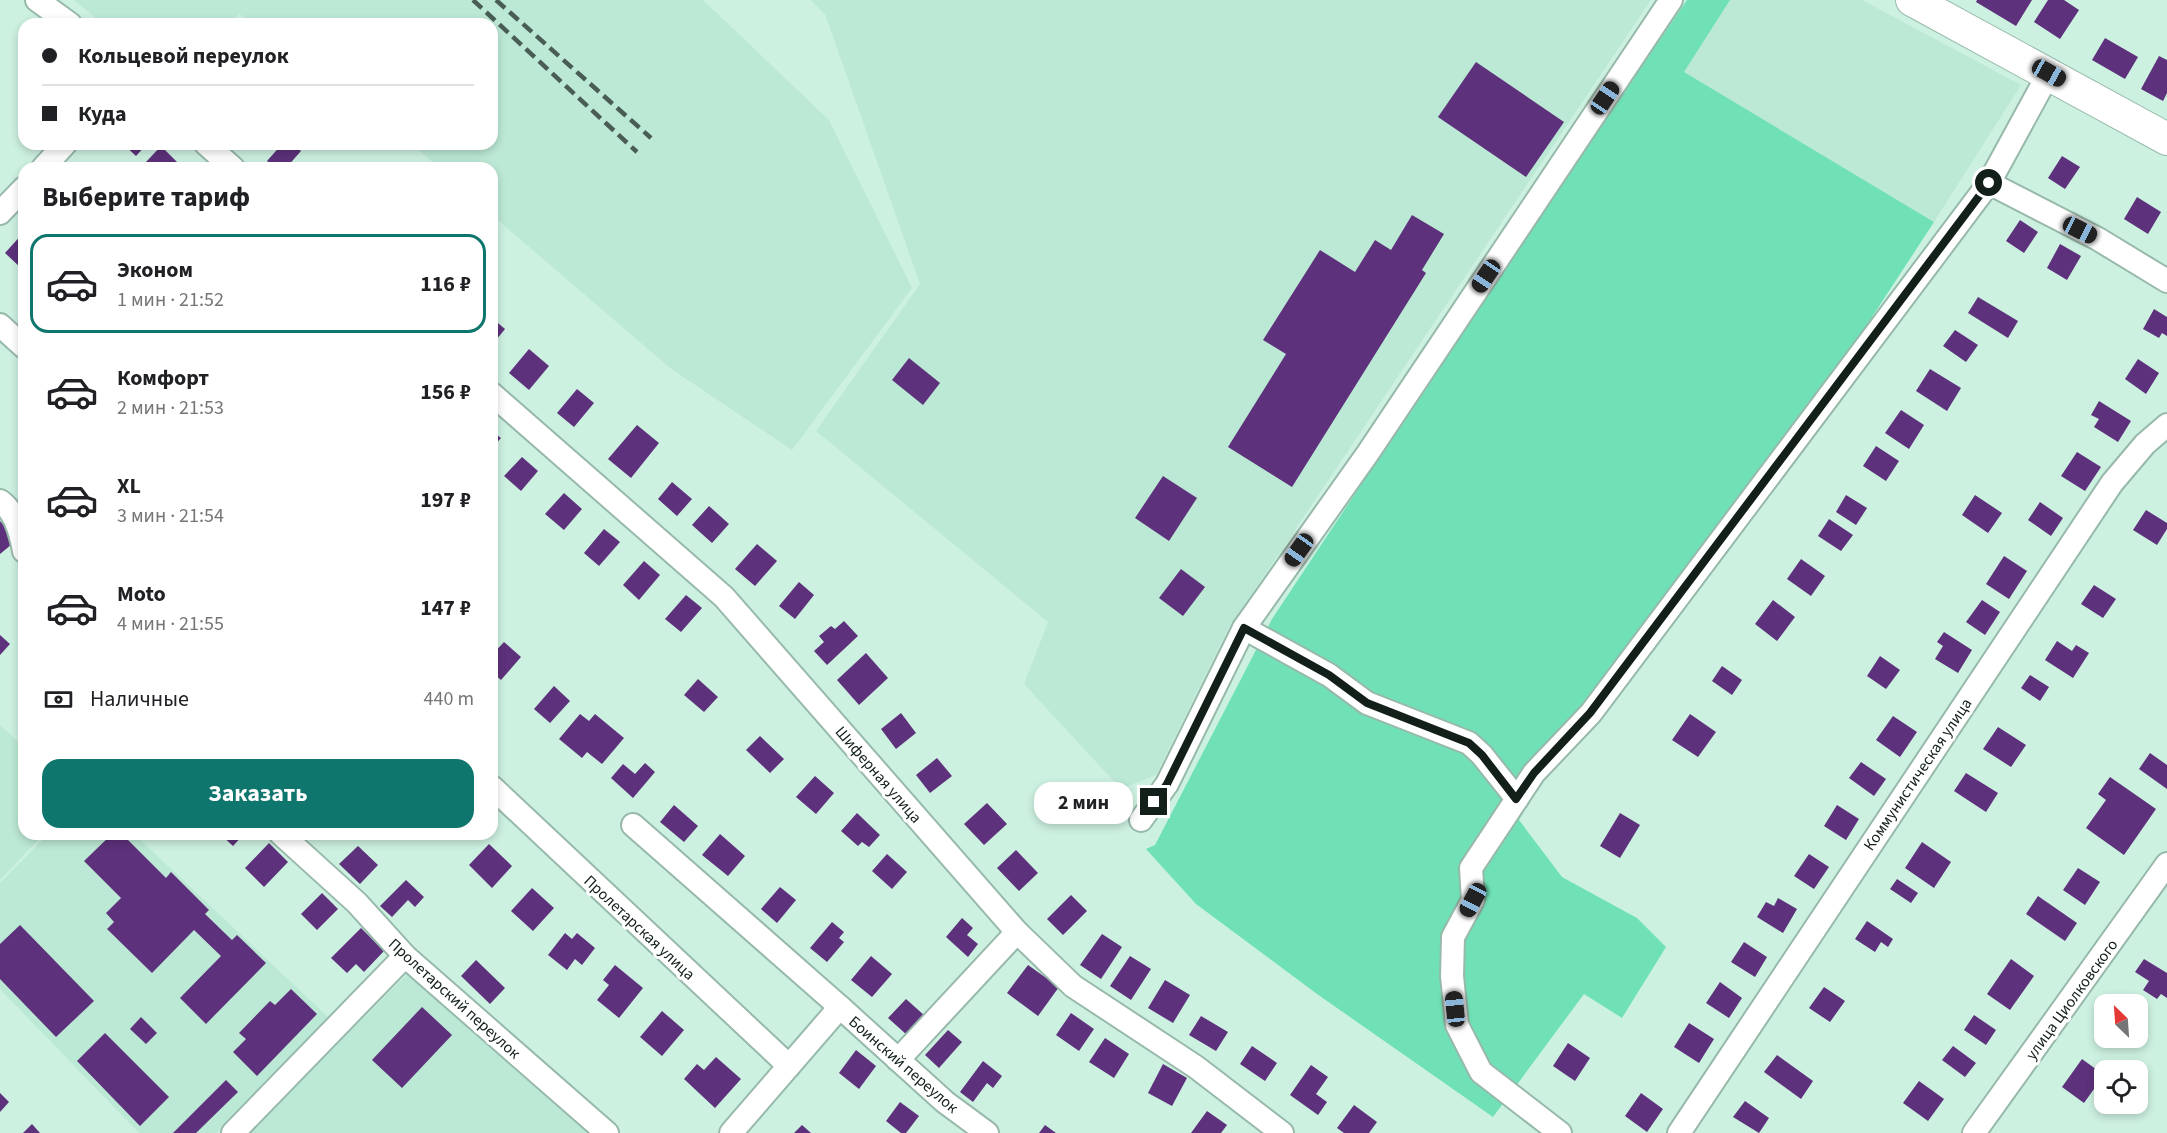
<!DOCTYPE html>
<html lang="ru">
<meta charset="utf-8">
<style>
:root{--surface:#fff;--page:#f2f2f2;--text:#202124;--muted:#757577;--line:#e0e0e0;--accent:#0f766e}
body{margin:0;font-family:"Source Sans 3",sans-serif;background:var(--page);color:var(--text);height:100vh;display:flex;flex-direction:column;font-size:22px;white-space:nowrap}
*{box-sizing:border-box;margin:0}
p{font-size:20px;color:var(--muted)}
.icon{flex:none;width:33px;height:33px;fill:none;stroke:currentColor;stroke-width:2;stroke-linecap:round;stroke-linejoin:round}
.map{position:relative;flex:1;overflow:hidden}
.sheet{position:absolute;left:18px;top:162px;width:480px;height:678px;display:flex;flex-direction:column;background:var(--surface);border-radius:18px;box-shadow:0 3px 9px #0003}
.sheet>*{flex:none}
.banner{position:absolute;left:18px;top:18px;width:480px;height:132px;border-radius:18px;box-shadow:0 3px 9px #0003;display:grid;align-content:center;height:132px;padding:0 24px;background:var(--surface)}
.needle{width:39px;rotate:335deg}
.buttons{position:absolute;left:2094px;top:994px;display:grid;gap:12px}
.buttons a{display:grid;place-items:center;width:54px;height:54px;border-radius:12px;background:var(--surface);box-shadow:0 3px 9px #0003;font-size:30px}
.end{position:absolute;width:27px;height:27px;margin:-14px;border:8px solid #13201a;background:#fff;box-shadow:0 0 0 3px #fff}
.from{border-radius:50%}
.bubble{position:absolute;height:42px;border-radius:18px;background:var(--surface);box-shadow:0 3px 9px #0003;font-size:20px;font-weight:700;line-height:42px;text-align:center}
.car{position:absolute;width:18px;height:36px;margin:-18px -9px;border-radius:8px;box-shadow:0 0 4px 2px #0007;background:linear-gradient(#222 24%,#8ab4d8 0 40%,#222 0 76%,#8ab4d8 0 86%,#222 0)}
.banner b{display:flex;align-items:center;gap:21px;height:57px;font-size:22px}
.banner b+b{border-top:2px solid var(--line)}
.banner i{width:15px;height:15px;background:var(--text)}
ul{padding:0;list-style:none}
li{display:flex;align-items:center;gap:18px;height:99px;margin:0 12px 9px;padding:0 12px;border:3px solid transparent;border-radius:18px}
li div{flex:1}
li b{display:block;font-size:22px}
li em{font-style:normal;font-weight:700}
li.active{border-color:var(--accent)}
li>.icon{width:54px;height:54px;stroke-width:1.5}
h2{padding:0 24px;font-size:27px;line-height:72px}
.pay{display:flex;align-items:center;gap:15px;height:66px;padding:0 24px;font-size:22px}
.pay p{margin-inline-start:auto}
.cta{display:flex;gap:12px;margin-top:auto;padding:12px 24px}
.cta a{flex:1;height:69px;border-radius:18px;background:var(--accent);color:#fff;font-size:24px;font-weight:700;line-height:69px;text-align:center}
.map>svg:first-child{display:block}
.built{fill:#bce9d5}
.green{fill:#70e1b7}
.building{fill:#5d317b}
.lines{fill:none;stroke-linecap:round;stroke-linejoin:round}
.minor-casing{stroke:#97b9aa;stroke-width:26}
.secondary-casing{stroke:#97b9aa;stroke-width:34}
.minor{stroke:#fff;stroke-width:22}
.secondary{stroke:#fff;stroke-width:32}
.rail{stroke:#4a5d54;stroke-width:4.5;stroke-dasharray:12 6;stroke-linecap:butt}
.route{stroke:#13201a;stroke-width:8}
.labels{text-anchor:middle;stroke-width:6;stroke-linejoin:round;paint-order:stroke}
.street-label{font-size:16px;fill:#13201a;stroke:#fff}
</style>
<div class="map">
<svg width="2167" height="1133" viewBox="0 0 2167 1133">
<rect width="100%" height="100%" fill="#cdf1e1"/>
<g class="built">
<path d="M74,0H703L829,120L912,288L792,450L670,368L492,215V168H439L412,144H492V24H255L239,14L226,24H103Z"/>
<path d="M811,0H1651L1227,631L1156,775L1121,789L1024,684L1048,622L816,431L920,284L825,14Z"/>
<path d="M1730,0H1862L2021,85L1934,222L1683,72Z"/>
<path d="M0,725L24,747V834H44L0,880Z"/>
<path d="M48,834H134L328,1017L217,1133H139L0,989V883Z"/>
<path d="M409,972L588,1133H249Z"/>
</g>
<path class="green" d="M1687,0H1730L1684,72L1934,222L1857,340L1690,572L1591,695L1519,820L1562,877L1637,918L1666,947L1622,1018L1584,994L1493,1117L1317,994L1196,904L1146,849L1155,845L1272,619L1551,198Z"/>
<g class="building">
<path d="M1977,0H2032L2016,26L1976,2Z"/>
<path d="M2048,0H2064L2079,10L2060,39L2034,22Z"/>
<path d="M2105,38L2138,57L2125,79L2092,60Z"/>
<path d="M2159,56L2167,60V93L2163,101L2141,89Z"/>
<path d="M1476,62L1564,122L1526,177L1438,117Z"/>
<path d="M123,144H147L136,156Z"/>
<path d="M282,144H294L301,151L286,168H275L267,161Z"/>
<path d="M161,146L177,162L171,168H152L146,162Z"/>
<path d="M2062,156L2080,167L2065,189L2048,178Z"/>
<path d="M2137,197L2161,212L2148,234L2124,219Z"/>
<path d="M1412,215L1444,234L1422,270L1426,273L1292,487L1228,447L1286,354L1263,340L1320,250L1355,272L1375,240L1391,250Z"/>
<path d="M2020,220L2038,232L2024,253L2006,241Z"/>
<path d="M24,232V265L21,268L5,253Z"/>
<path d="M2060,244L2081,256L2067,280L2047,268Z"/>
<path d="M1978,297L2018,321L2008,338L1968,313Z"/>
<path d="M2154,309L2167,317V336L2162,333L2159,338L2143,329Z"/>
<path d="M492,318L505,329L492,345Z"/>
<path d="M1955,330L1978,345L1966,362L1943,346Z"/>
<path d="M529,349L549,366L529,390L509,373Z"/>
<path d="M909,358L940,383L923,405L892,380Z"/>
<path d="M2138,359L2159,373L2146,394L2125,379Z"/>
<path d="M1930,369L1961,388L1947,411L1916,391Z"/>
<path d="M577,389L594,403L574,427L557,413Z"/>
<path d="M2099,401L2131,421L2118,442L2094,427L2099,419L2091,415Z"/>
<path d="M1901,410L1924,425L1909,449L1885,433Z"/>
<path d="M637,425L659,443L631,478L608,459Z"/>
<path d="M492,431L501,438L492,448Z"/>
<path d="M1876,446L1899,461L1886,481L1863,466Z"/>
<path d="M2077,452L2101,467L2085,491L2061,476Z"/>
<path d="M522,457L538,471L521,491L504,476Z"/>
<path d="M1163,476L1197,498L1169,541L1135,518Z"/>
<path d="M672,482L692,499L677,516L658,499Z"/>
<path d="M564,493L582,509L564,530L545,514Z"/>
<path d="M1846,495L1867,508L1856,525L1836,512Z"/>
<path d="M1975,495L2002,513L1988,533L1962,515Z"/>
<path d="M2040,502L2063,518L2051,536L2028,520Z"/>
<path d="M709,506L729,524L712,543L692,525Z"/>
<path d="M2146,510L2167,523V529L2157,545L2133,530Z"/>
<path d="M1829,519L1853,535L1841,551L1818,536Z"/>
<path d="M0,521L17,540L0,554Z"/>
<path d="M604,529L620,542L599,566L584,553Z"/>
<path d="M757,544L777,561L755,586L735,569Z"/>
<path d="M2004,556L2027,571L2009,599L1986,584Z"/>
<path d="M1801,559L1825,576L1811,596L1787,579Z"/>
<path d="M644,561L660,575L639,600L623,585Z"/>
<path d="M1181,569L1205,587L1183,616L1159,598Z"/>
<path d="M799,582L814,595L795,619L779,606Z"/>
<path d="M2094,585L2116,599L2103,618L2081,604Z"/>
<path d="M686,595L702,608L681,632L665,619Z"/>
<path d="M1773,600L1795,617L1777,641L1755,624Z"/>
<path d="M1982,600L2000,612L1985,635L1966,622Z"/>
<path d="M844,621L858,636L827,665L814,651L824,642L819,636L831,626L835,629Z"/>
<path d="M1944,632L1972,650L1958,673L1935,659L1943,646L1937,642Z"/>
<path d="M0,635L10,644L0,655Z"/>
<path d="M2057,641L2072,651L2076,645L2089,653L2073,678L2045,660Z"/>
<path d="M504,642L521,657L501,680L492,672V655Z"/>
<path d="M866,653L888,678L859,705L837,680Z"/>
<path d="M1880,656L1900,670L1886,689L1867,676Z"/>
<path d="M1722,666L1742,680L1732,695L1712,681Z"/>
<path d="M2030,675L2049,687L2040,701L2021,688Z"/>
<path d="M698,679L718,697L704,712L684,695Z"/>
<path d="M554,686L570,701L550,723L534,709Z"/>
<path d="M901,713L916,733L896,749L881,729Z"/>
<path d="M580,714L589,721L595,714L624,738L602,764L587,752L582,758L559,739Z"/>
<path d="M1690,714L1716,732L1698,757L1672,740Z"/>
<path d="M1893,716L1917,732L1900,757L1876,740Z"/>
<path d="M1998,727L2026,745L2011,767L1983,749Z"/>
<path d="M760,736L784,759L770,773L746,750Z"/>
<path d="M2150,753L2167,765V789L2139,769Z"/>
<path d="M937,758L952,776L930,793L916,775Z"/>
<path d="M1861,762L1886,779L1874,796L1849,778Z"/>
<path d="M645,763L655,772L633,798L611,778L623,764L635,774Z"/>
<path d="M1966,773L1998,793L1986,812L1954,791Z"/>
<path d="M815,776L834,793L816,814L796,797Z"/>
<path d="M2110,777L2156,809L2124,855L2086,828L2106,800L2098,794Z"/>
<path d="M987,803L1007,824L984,845L964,824Z"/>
<path d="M674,805L698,826L684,842L660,822Z"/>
<path d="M1837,805L1859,819L1846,840L1824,826Z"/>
<path d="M857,813L880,835L869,847L862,842L858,846L841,831Z"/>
<path d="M1620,813L1640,825L1620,858L1600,846Z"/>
<path d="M112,834H122L166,878L171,872L209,910L205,914L232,940L237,935L266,963L206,1024L180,998L221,956L194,930L152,973L107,929L114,922L106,913L121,898L84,861Z"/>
<path d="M220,834H244L233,846Z"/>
<path d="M720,834L745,856L728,876L702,855Z"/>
<path d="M1922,842L1951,862L1934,888L1905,868Z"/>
<path d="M269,843L288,862L264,887L245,868Z"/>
<path d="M489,844L512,866L492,888L469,865Z"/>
<path d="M358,846L378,865L360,884L339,864Z"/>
<path d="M1016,850L1038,873L1019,891L997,868Z"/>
<path d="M887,854L907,872L892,889L872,871Z"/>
<path d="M1809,854L1829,867L1814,889L1794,876Z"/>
<path d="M2078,868L2100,882L2085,905L2063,890Z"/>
<path d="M1897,879L1918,893L1911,903L1890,889Z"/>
<path d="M406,880L424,897L415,907L408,900L392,917L380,906Z"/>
<path d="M780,887L796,900L777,923L761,909Z"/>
<path d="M532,888L554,908L533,931L511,911Z"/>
<path d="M322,893L338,909L317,930L301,914Z"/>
<path d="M1071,895L1087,911L1063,935L1047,919Z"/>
<path d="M2038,896L2077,923L2065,941L2026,914Z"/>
<path d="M1778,898L1797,909L1783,933L1757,917L1766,902L1774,906Z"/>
<path d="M962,918L973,928L967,935L978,944L968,957L946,937Z"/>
<path d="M1867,921L1893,939L1888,947L1881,942L1875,952L1855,939Z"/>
<path d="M832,922L844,932L839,938L844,942L827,962L810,948Z"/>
<path d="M20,925L94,1001L56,1037L0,979V944Z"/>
<path d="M361,928L384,951L364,972L356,964L347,973L331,958Z"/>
<path d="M565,933L572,939L577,933L595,948L582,965L575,959L567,970L548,955Z"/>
<path d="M1102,934L1122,947L1101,979L1080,965Z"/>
<path d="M1744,942L1767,957L1755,977L1731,962Z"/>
<path d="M871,956L892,974L872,997L851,980Z"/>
<path d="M1130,956L1151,969L1131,1000L1110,986Z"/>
<path d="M2011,959L2034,976L2010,1010L1987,994Z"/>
<path d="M2144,959L2167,973V998L2161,994L2157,999L2143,990L2149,981L2135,972Z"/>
<path d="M476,960L505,988L490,1004L461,976Z"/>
<path d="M615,965L643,988L619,1018L597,1000L609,985L603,980Z"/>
<path d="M1028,965L1059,987L1038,1016L1007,993Z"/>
<path d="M1165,980L1190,995L1173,1023L1148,1008Z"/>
<path d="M1720,982L1742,998L1729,1018L1706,1003Z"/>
<path d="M1824,987L1845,1001L1830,1022L1809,1008Z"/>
<path d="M291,989L317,1014L257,1076L233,1052L246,1039L239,1033L270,1001L275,1005Z"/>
<path d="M906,999L925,1016L907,1035L888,1018Z"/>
<path d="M422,1007L452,1035L402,1088L372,1060Z"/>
<path d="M662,1011L684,1030L662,1056L640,1037Z"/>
<path d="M1071,1013L1094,1029L1079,1051L1056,1035Z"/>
<path d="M1974,1015L1996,1030L1986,1045L1964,1030Z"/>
<path d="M1201,1016L1228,1032L1216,1051L1189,1035Z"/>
<path d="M141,1017L157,1033L146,1044L130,1029Z"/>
<path d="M1689,1023L1714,1039L1699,1063L1674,1047Z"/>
<path d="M2138,1024L2147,1031L2137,1046L2126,1038H2138Z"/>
<path d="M948,1030L962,1042L939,1068L925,1055Z"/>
<path d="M105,1033L169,1097L140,1126L77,1061Z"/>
<path d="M1105,1038L1129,1054L1114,1078L1089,1062Z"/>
<path d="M1568,1043L1590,1058L1575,1081L1553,1066Z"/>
<path d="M1252,1046L1277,1063L1265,1081L1240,1064Z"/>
<path d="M1953,1046L1976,1063L1965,1077L1942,1060Z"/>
<path d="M856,1050L876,1066L859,1089L839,1073Z"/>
<path d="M1777,1055L1813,1081L1801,1099L1764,1072Z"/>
<path d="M716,1057L741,1079L715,1108L684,1079L697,1064L704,1070Z"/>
<path d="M2082,1059L2104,1075L2084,1103L2062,1087Z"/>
<path d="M983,1061L1002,1076L993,1088L987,1083L973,1102L960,1092Z"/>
<path d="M1163,1064L1187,1078L1172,1106L1148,1093Z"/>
<path d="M1311,1065L1328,1077L1316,1094L1327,1102L1318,1115L1290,1095Z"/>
<path d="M226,1080L238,1092L196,1133H173Z"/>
<path d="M1919,1081L1944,1099L1928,1121L1903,1103Z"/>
<path d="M0,1093L9,1102L0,1112Z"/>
<path d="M1641,1093L1663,1109L1647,1132L1625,1116Z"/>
<path d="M1745,1101L1769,1118L1759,1133L1733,1117Z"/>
<path d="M900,1102L919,1116L906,1133H901L886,1121Z"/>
<path d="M1354,1105L1377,1122L1369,1133H1344L1337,1128Z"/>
<path d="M1207,1111L1227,1125L1221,1133H1191Z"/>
<path d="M32,1124L40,1133H23Z"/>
<path d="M802,1125L811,1133H794Z"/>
<path d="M1045,1125L1056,1133H1039Z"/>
</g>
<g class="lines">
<g class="minor-casing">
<g id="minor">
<path d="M37,0L70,24"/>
<path d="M206,144L233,168"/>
<path d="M43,168L65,144"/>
<path d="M1989,183L2098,239L2167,281"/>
<path d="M0,213L24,188"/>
<path d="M0,325L24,347"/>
<path d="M492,394L724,597L1017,932L1073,986L1196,1067L1282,1133"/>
<path d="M0,501C15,511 21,534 24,551"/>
<path d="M1244,628L1329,675L1367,703L1469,743L1482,755L1517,799"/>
<path d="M492,787L789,1066"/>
<path d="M1141,820L1167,784L1244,628L1368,453L1671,0"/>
<path d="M633,825L840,1007"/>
<path d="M281,834L357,903L405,956L607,1133"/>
<path d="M898,1060L1017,932"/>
<path d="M233,1133L405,956"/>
<path d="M731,1133L840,1007L945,1102L987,1133"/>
<path d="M1560,1133L1481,1072L1457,1025L1452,976L1453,937L1473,900L1471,868L1534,773L1591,713L1989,183L2049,73"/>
<path d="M1679,1133L2112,483L2145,444L2167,425"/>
<path d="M1974,1133L2167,864"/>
</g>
</g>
<g class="secondary-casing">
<path id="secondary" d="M1912,0L2167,139"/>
</g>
<use href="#minor" class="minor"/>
<use href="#secondary" class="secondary"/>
<g class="rail">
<path d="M473,0L637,152"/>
<path d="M496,0L651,138"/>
</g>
</g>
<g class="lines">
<path class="route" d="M1154,802L1167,784L1244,628L1329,675L1367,703L1469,743L1482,755L1516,799L1534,773L1590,713L1989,183"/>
</g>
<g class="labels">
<g class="street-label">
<text transform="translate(879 774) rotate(49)" y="6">Шиферная улица</text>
<text transform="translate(1917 774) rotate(-56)" y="6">Коммунистическая улица</text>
<text transform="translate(640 927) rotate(43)" y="6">Пролетарская улица</text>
<text transform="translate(455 998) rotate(42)" y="6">Пролетарский переулок</text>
<text transform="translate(2071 999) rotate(-54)" y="6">улица Циолковского</text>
<text transform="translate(904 1064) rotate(41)" y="6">Боинский переулок</text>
</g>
</g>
</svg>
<div class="buttons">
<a><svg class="needle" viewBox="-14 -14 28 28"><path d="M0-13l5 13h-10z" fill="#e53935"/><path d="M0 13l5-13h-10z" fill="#757577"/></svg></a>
<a><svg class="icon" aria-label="locate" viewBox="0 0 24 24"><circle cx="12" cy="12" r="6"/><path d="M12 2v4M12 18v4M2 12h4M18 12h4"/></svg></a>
</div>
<i class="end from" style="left:1989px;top:183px"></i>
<i class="end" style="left:1154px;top:802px"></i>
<div class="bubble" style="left:1034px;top:782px;width:99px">2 мин</div>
<i class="car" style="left:2049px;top:73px;rotate:119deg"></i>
<i class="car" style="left:1605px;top:98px;rotate:34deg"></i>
<i class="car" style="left:2080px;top:230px;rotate:117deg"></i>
<i class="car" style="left:1486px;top:276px;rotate:214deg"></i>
<i class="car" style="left:1299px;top:550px;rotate:215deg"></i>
<i class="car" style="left:1473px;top:900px;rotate:208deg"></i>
<i class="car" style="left:1455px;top:1009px;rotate:354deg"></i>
<div class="banner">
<b><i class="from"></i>Кольцевой переулок</b>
<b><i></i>Куда</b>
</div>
<section class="sheet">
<h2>Выберите тариф</h2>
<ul>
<li class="active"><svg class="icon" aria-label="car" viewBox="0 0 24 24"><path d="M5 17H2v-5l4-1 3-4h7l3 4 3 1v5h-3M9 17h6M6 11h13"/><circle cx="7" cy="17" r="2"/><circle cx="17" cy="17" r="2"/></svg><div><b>Эконом</b><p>1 мин · 21:52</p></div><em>116 ₽</em></li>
<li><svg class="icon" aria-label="car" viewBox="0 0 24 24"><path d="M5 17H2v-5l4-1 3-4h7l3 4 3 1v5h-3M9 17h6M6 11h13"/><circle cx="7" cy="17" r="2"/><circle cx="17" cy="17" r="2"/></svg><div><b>Комфорт</b><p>2 мин · 21:53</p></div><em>156 ₽</em></li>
<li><svg class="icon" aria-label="car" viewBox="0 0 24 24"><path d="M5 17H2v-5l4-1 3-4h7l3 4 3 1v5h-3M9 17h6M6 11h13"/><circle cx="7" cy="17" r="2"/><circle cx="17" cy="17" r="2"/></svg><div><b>XL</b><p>3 мин · 21:54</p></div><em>197 ₽</em></li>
<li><svg class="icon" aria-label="car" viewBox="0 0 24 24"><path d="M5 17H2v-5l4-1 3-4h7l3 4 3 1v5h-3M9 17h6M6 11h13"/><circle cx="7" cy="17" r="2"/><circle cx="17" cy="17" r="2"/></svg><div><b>Moto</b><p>4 мин · 21:55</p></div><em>147 ₽</em></li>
</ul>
<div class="pay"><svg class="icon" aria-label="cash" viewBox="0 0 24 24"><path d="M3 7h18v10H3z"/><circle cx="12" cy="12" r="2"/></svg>Наличные<p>440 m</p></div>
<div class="cta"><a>Заказать</a></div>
</section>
</div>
